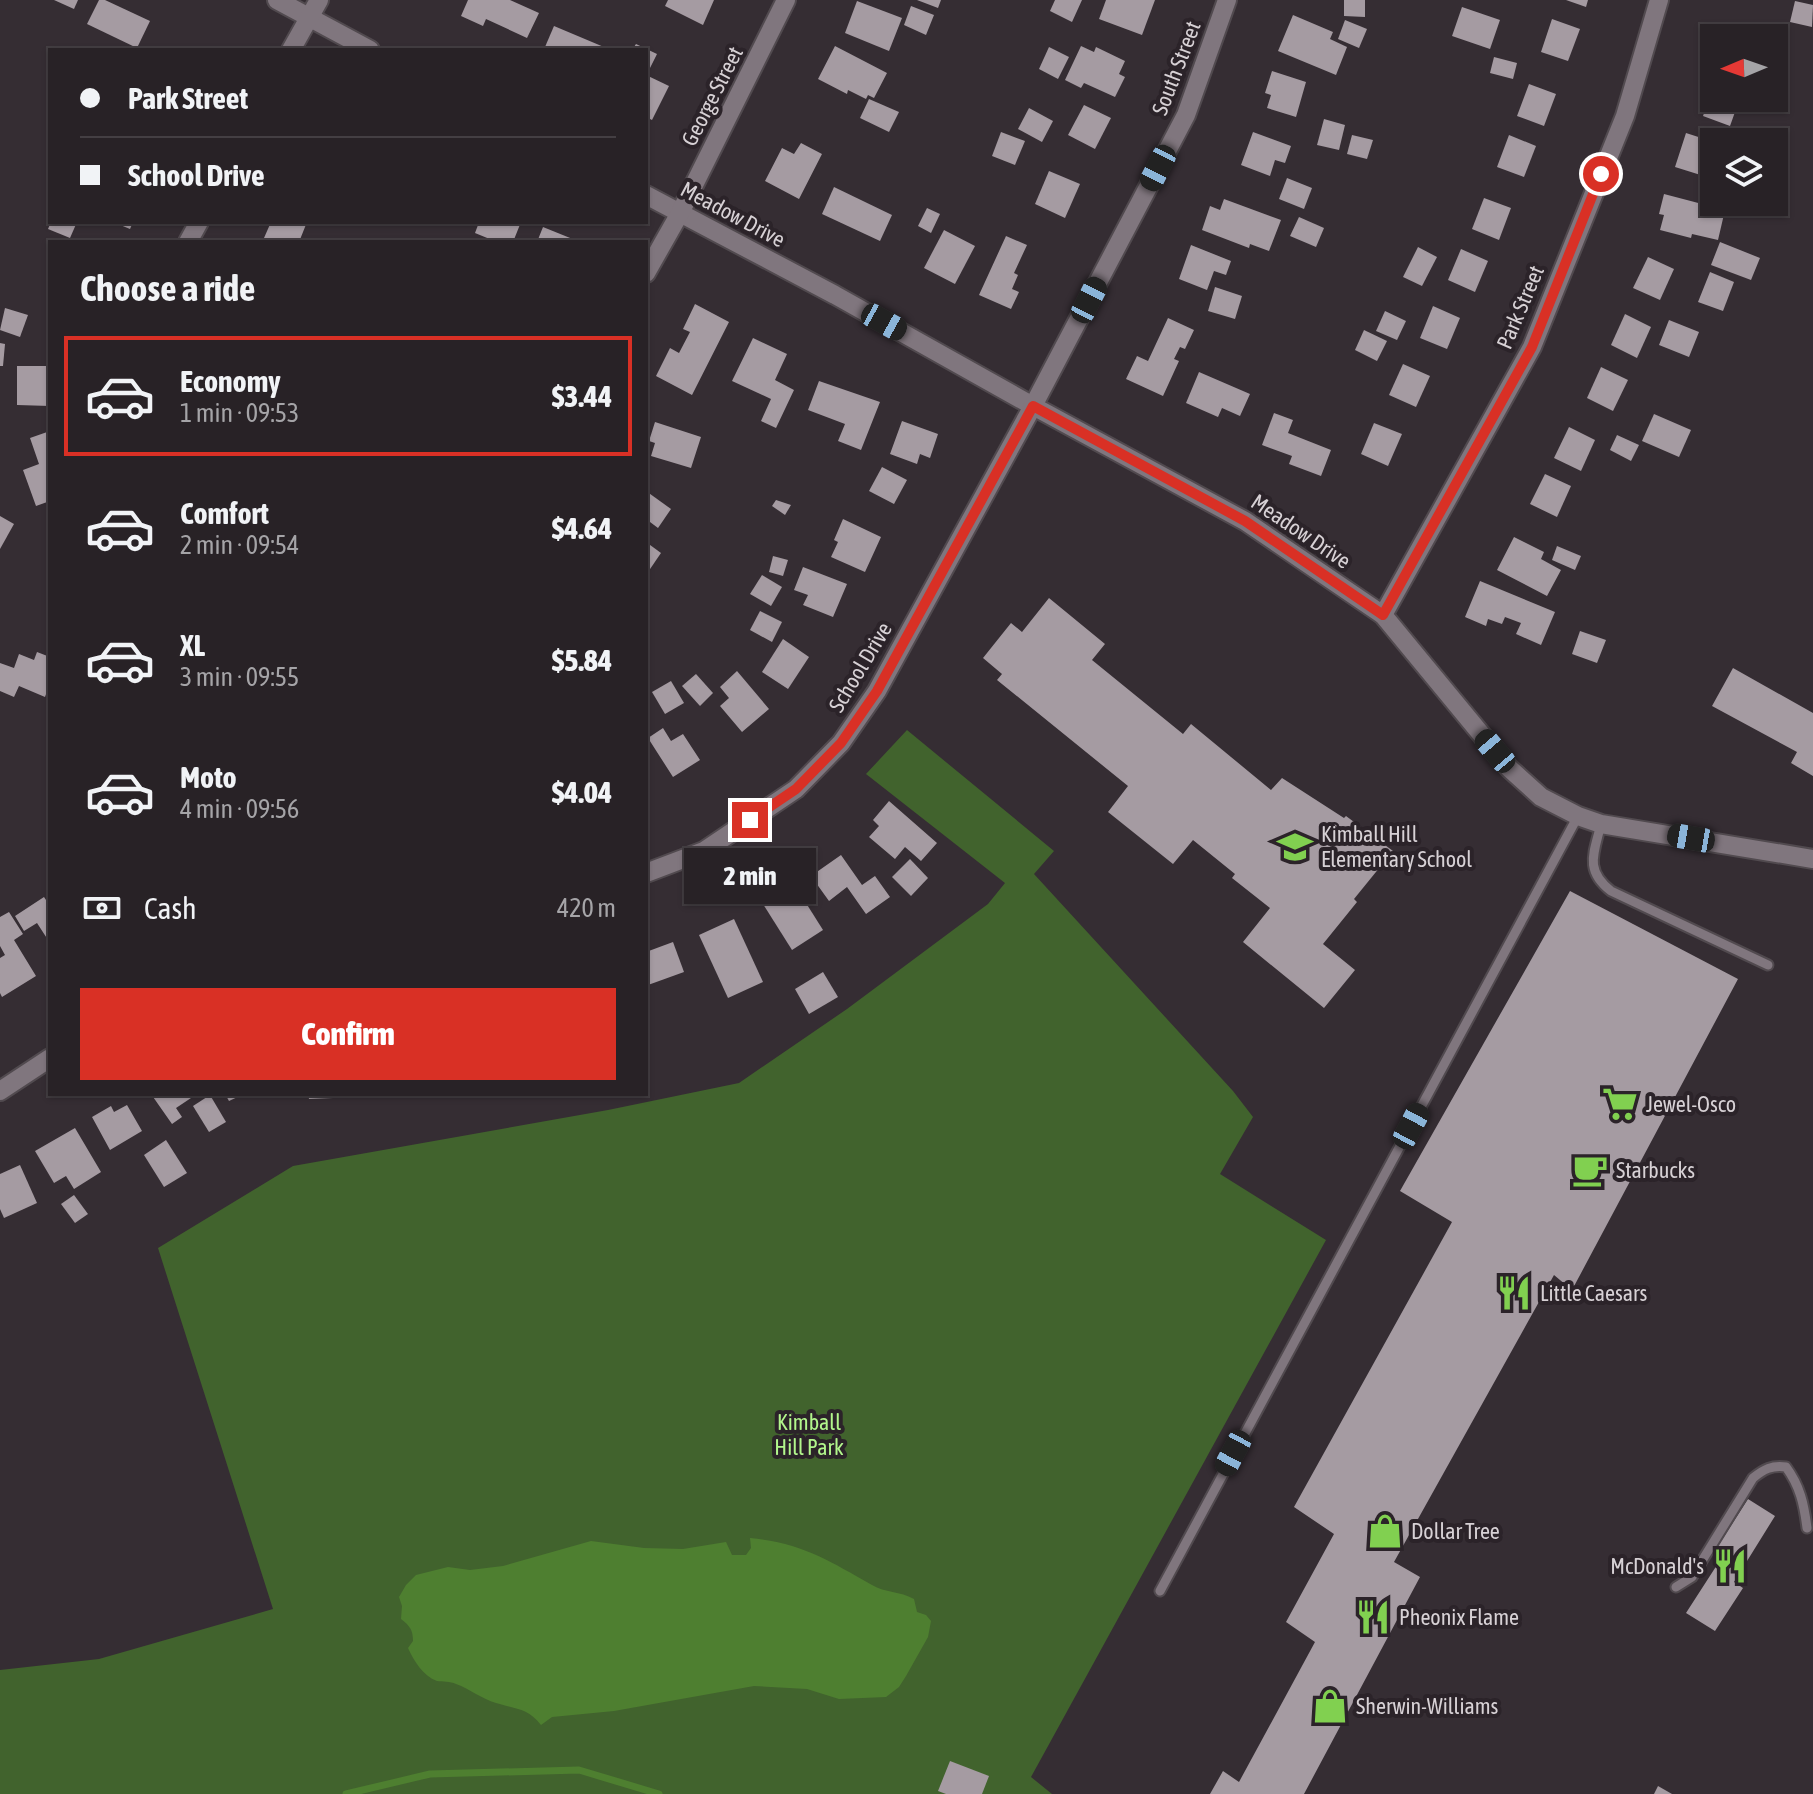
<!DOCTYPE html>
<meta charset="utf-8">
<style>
:root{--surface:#282226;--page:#302a2e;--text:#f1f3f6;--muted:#a5a4a7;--line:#443f43;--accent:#d93025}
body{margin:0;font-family:"Asap Condensed",sans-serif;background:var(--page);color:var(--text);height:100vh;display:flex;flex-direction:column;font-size:30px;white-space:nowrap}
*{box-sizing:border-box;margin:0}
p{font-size:26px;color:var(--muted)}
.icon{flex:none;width:44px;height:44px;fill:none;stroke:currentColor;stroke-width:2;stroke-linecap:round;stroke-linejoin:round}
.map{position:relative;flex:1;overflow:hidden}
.sheet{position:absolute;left:48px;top:240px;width:600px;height:856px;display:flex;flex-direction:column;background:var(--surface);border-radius:0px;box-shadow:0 2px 6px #0004,0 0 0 2px var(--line)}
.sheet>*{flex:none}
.banner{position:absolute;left:48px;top:48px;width:600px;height:176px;border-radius:0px;box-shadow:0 2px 6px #0004,0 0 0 2px var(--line);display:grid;align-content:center;height:176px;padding:0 32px;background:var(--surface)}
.needle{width:52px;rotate:268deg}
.fabs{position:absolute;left:1700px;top:24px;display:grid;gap:16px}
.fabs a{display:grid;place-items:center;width:88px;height:88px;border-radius:0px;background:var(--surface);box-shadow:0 2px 6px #0004,0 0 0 2px var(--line);font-size:40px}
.end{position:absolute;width:36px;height:36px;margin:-18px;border:10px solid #d93025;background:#fff;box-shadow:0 0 0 4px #fff}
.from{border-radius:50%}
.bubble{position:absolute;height:56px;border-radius:0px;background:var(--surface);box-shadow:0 2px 6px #0004,0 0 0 2px var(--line);font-size:26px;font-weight:800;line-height:56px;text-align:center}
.car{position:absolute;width:24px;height:48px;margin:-24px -12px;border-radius:10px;box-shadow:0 0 6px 2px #0007;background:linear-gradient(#222 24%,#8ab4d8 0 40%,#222 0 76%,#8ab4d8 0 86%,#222 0)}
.banner b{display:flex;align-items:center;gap:28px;height:76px;font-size:30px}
.banner b+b{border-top:2px solid var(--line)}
.banner i{width:20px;height:20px;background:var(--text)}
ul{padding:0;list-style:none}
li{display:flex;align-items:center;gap:24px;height:120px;margin:0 16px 12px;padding:0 16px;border:4px solid transparent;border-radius:0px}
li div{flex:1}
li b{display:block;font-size:30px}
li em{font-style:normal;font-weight:800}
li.current{border-color:var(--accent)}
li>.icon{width:72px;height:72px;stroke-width:1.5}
h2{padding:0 32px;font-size:36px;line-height:96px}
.pay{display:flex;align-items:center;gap:20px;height:88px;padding:0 32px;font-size:30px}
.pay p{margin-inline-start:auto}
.primary-button{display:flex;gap:16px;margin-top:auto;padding:16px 32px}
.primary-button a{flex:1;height:92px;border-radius:0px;background:var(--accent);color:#fff;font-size:32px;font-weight:800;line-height:92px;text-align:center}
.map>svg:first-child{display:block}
.green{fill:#41632d}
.water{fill:#4e7f30}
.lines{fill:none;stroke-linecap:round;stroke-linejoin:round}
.stream{stroke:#4e7f30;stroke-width:7}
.building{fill:#a59ba2}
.service-casing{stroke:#514a4f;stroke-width:13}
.minor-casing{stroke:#514a4f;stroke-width:22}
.service{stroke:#80767e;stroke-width:9}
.minor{stroke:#80767e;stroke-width:18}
.route{stroke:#d93025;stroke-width:10}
.labels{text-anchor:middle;stroke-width:8;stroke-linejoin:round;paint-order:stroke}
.street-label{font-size:22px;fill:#d7d1d5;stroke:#2b2329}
.poi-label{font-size:22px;fill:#d7d1d5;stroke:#2b2329;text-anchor:start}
.park-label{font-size:22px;fill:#b2f68c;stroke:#2b2329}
</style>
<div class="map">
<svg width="1813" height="1794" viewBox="0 0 1813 1794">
<rect width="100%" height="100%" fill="#352d33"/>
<path class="green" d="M907,730L1054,851L1034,874L1233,1091L1253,1117L1220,1174L1326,1240L1031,1777L1052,1794H0V1670L99,1659L273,1609L158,1248L293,1166L608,1110L739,1083L847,1009L988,904L1005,883L866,774Z"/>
<path class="water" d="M750,1538C802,1543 828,1560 872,1585C885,1593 900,1591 914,1599L917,1612L926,1615L931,1621L928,1637L906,1676L899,1687L886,1697L839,1699L807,1689L754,1686L614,1711L552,1717L541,1725C528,1708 515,1709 496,1703C482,1699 470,1689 456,1684C450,1681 443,1682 437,1681C423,1676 414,1661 408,1648L413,1641C413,1630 410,1626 401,1619L402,1606L399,1597L406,1585L416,1575L448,1567L470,1570L503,1566L591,1541L644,1548L683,1549L726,1542L732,1555H746L751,1548Z"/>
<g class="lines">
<path class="stream" d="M346,1794L430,1774L579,1770L659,1794"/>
</g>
<g class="building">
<path d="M54,0H78L74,9Z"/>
<path d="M99,0H105L150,21L137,48L87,24Z"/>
<path d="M468,0H510L539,13L527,38L486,19L483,26L461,16Z"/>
<path d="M668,0H714L703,25L665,6Z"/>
<path d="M917,0H941L938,8Z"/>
<path d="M1055,0H1082L1072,22L1050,11Z"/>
<path d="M1106,0H1155L1142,35L1099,19Z"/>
<path d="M1344,0H1365V17L1344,16Z"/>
<path d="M1566,0H1588L1586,7Z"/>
<path d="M857,1L902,18L889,51L845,33Z"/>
<path d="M1795,1L1813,5L1812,27L1790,22Z"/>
<path d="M911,6L934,15L926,35L904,25Z"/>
<path d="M1462,7L1500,20L1490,49L1452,36Z"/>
<path d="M1293,15L1333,32L1330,39L1347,47L1336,75L1278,51Z"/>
<path d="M1552,19L1580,29L1568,61L1541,52Z"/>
<path d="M1345,20L1367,29L1359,48L1338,39Z"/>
<path d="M1733,24L1761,34L1759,38H1728Z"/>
<path d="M554,26L611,50H552L545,47Z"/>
<path d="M636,44L657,54L650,68L646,67V50H632Z"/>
<path d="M835,46L887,73L874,98L868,95L866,99L848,90L847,94L818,79Z"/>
<path d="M1081,46L1094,52L1096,47L1125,61L1119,74L1125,77L1115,97L1084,83L1081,88L1065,80Z"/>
<path d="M1049,47L1069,57L1058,79L1039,69Z"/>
<path d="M1494,57L1517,63L1513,79L1490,73Z"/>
<path d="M1272,71L1306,82L1296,117L1267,108L1271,95L1265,93Z"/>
<path d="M646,75L669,86L652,120L646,117Z"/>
<path d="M1529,84L1556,94L1544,126L1517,116Z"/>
<path d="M1714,85V98H1740L1730,126L1703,116Z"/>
<path d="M869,99L899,112L889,132L860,118Z"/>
<path d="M1084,105L1111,118L1095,149L1068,135Z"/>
<path d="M1029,108L1053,121L1042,142L1018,129Z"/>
<path d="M1324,119L1345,125L1339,150L1317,145Z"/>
<path d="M1001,132L1025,141L1015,165L992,156Z"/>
<path d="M1253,132L1291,146L1285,163L1275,160L1270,176L1241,165Z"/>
<path d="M1686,133L1714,142V171L1709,169L1707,177L1675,167Z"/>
<path d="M1352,135L1373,140L1367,159L1347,154Z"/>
<path d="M1509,135L1536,146L1524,177L1497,167Z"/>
<path d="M801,143L822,154L799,199L765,181L782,148L794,154Z"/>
<path d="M1049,171L1080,184L1065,218L1035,204Z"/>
<path d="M1287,178L1312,188L1304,209L1279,199Z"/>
<path d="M834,187L892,215L880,241L822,214Z"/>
<path d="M1664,194L1725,210L1718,240L1692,234L1691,238L1660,230L1664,215L1659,214Z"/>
<path d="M1484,198L1511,208L1499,240L1472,229Z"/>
<path d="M1224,199L1281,220L1269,251L1250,244L1249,248L1202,230L1210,206L1220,210Z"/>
<path d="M927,208L940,214L931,233L918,226Z"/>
<path d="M1299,217L1324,228L1316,247L1290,236Z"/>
<path d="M51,222H77L70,238L48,229Z"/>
<path d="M113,222H133L130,229Z"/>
<path d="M271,222H307L299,242H275L264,238Z"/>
<path d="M472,222H521L513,242H497L475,233L478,225Z"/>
<path d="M543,227L580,242H537Z"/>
<path d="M944,230L975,246L955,284L924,268Z"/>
<path d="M1006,236L1027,245L1014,273L1018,275L1012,289L1019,292L1011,309L979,295Z"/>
<path d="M1720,242L1760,258L1751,280L1711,265Z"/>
<path d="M1191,245L1231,261L1226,275L1214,271L1207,290L1179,279Z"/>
<path d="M1418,247L1437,257L1422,286L1403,277Z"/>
<path d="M1461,249L1488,261L1475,292L1448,280Z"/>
<path d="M1648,257L1674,269L1660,300L1633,288Z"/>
<path d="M1710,272L1734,282L1723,311L1698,302Z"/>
<path d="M1215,287L1242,296L1235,319L1208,311Z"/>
<path d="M695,304L729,322L692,395L656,376L670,348L679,353L690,332L683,329Z"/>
<path d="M1433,306L1460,318L1447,349L1420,338Z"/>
<path d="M5,308L28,315L20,337L0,330Z"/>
<path d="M1385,311L1406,321L1397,340L1376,331Z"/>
<path d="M1625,314L1651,327L1637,358L1611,345Z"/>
<path d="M1168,318L1194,330L1185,349L1180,347L1174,359L1179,361L1163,396L1126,379L1137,356L1148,361Z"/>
<path d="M1669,320L1699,332L1689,357L1659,345Z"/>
<path d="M1364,330L1387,341L1377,361L1355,350Z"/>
<path d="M753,338L787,354L775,380L794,390L776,428L761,421L771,399L732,381Z"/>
<path d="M0,343L5,344L3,366H0Z"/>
<path d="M1403,364L1430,376L1416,407L1389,395Z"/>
<path d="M17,366H50V406L17,405Z"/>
<path d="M1601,367L1628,380L1613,411L1587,398Z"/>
<path d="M1199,372L1250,394L1240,416L1222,408L1218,417L1186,403Z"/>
<path d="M819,381L880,402L861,450L838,441L845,424L808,410Z"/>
<path d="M1274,413L1293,420L1288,433L1331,450L1321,476L1289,464L1292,456L1262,445Z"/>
<path d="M1654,414L1691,430L1679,457L1642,441Z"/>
<path d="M902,421L938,434L930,458L920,454L917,464L890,454Z"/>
<path d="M655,422L701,437L691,468L651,456L655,443L649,441Z"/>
<path d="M1374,423L1402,434L1388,466L1361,454Z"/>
<path d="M1569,427L1595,440L1581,471L1554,458Z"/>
<path d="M50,431V501L36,506L23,470L39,464L30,438Z"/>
<path d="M1617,435L1639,445L1631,461L1610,450Z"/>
<path d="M882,467L907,480L894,504L869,491Z"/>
<path d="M1545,474L1571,486L1557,517L1530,504Z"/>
<path d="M646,491L671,509L658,528L646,519Z"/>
<path d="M776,500L791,505L785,515L772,506Z"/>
<path d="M0,516L14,524L0,549Z"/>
<path d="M843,519L881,537L865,572L831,557L838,542L834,540Z"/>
<path d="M1514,537L1544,552L1541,559L1561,570L1547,596L1497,570Z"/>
<path d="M646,542L661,553L648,572L646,571Z"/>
<path d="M1557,546L1581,556L1575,570L1552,560Z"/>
<path d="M773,556L788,560L783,576L769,572Z"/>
<path d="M803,567L847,584L833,617L803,605L808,595L794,590Z"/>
<path d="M762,575L782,587L771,606L750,594Z"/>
<path d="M1480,581L1555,612L1541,645L1516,634L1521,623L1505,617L1502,624L1488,619L1486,626L1465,617Z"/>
<path d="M1049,598L1105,644L1092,660L1183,734L1191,724L1271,790L1282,778L1344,818L1346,816L1393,851L1354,899L1357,902L1323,944L1355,970L1324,1008L1243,942L1270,908L1232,878L1235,874L1193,840L1173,864L1108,812L1128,786L997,680L1002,674L983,658L1011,623L1022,632Z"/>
<path d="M760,611L782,622L772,642L750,630Z"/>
<path d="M1580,631L1606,640L1597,663L1572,654Z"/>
<path d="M783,639L809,657L788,689L762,672Z"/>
<path d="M37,652L50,657V683L45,697L19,686L14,697L0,691V663L14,668L19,654L34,660Z"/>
<path d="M1733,668L1813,713V776L1791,763L1797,752L1712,706Z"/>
<path d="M737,671L769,709L742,732L720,706L729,698L720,687Z"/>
<path d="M696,674L713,693L700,706L682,686Z"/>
<path d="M671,681L684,703L665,714L652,692Z"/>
<path d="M663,728L671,741L683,734L700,760L673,777L648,738Z"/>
<path d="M889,801L937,843L921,861L905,847L895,859L869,837L879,826L873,820Z"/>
<path d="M841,855L862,885L875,876L890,897L866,914L847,887L829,901L811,876Z"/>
<path d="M910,859L928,878L911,896L892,877Z"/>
<path d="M794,884L823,930L792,950L763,904Z"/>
<path d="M1570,891L1738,979L1572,1290L1554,1275L1394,1562L1420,1577L1304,1794H1210L1223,1771L1239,1782L1315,1642L1286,1622L1334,1534L1294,1507L1452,1222L1400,1191Z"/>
<path d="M44,897L50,906V943L37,923L24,931L15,916Z"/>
<path d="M9,912L23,934L14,940L36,976L2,997L0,993V958L5,955L0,946V917Z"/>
<path d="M734,919L763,982L728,998L699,935Z"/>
<path d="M673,942L684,972L648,985L646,952Z"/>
<path d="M823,972L838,997L809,1014L795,989Z"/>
<path d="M151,1094H192L194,1096L176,1108L182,1117L172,1124Z"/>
<path d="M225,1094H244L229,1101Z"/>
<path d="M308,1094H333V1098L309,1099Z"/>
<path d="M210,1095L226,1122L209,1132L193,1106Z"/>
<path d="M127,1105L142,1131L110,1150L92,1117L111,1106L114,1112Z"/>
<path d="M75,1128L101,1172L74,1189L66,1176L54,1183L35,1151Z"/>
<path d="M166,1140L187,1173L164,1187L144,1155Z"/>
<path d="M20,1165L37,1203L4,1218L0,1209V1174Z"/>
<path d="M74,1195L88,1214L75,1223L61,1204Z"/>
<path d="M1748,1499L1775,1516L1734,1582L1743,1588L1715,1631L1686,1613L1726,1551L1718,1546Z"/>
<path d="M950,1761L989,1776L982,1794H946L938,1791Z"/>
<path d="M1658,1786L1672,1794H1654Z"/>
</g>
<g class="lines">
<g class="service-casing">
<g id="service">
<path d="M1601,824C1594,853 1584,870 1611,891L1768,965"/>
<path d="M1676,1587L1692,1577L1753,1478C1764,1469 1772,1465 1786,1467C1800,1486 1804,1504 1807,1528"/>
<path d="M1160,1591L1578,816"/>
</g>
</g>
<g class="minor-casing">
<g id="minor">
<path d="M277,0L370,50"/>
<path d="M291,50L319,0"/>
<path d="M646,195L835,295L1033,406L1245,521L1383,615L1509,768L1541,797L1578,816L1601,824L1813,859"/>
<path d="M188,242L199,222"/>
<path d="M646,273L680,213L786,0"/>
<path d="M1383,615L1532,347L1625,116L1659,0"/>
<path d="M646,873L704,851L796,789L841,743L877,691L1033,406L1186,115L1227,0"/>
<path d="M0,1091L50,1058"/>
</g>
</g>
<use href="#service" class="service"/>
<use href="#minor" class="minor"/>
</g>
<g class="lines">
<path class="route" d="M750,820L796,789L841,743L877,691L1033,406L1245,521L1383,615L1532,347L1601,174"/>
</g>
<defs>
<g id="school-bare" transform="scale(2.76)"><path d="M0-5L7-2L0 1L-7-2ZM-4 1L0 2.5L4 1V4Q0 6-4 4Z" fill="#81d050" stroke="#2b2329" stroke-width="2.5" paint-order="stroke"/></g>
<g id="supermarket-bare" transform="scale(2.76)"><path d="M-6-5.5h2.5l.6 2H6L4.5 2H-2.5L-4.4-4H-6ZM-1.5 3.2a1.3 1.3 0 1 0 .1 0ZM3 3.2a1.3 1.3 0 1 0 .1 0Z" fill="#81d050" stroke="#2b2329" stroke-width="2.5" paint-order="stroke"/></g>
<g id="cafe-bare" transform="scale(2.76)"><path d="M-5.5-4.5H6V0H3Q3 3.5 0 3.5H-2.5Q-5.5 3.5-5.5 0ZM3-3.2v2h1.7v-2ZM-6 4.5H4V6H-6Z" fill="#81d050" stroke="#2b2329" stroke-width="2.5" paint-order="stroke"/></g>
<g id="restaurant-bare" transform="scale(2.76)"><path d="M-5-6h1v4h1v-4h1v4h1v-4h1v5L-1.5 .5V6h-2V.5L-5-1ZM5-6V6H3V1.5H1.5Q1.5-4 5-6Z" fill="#81d050" stroke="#2b2329" stroke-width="2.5" paint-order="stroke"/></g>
<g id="shop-bare" transform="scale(2.76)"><path d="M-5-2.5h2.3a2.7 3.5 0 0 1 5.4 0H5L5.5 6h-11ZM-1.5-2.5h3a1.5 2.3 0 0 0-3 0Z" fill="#81d050" stroke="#2b2329" stroke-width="2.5" paint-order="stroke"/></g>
</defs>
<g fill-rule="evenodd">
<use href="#school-bare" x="1295" y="847"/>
<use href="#supermarket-bare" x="1620" y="1104"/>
<use href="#cafe-bare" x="1590" y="1170"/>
<use href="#restaurant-bare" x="1514" y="1293"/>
<use href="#shop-bare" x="1385" y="1531"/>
<use href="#restaurant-bare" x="1730" y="1566"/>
<use href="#restaurant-bare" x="1373" y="1617"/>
<use href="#shop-bare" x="1330" y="1706"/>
</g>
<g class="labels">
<g class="street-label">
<text transform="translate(1176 68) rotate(-69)" y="8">South Street</text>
<text transform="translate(712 96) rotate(-63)" y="8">George Street</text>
<text transform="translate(733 214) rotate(28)" y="8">Meadow Drive</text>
<text transform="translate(1520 307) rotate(-67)" y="8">Park Street</text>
<text transform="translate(1301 531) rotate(34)" y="8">Meadow Drive</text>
<text transform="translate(860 667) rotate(-59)" y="8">School Drive</text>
</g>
<g class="poi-label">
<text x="1321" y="842">Kimball Hill<tspan x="1321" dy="25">Elementary School</tspan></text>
<text x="1646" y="1112">Jewel-Osco</text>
<text x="1616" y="1178">Starbucks</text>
<text x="1540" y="1301">Little Caesars</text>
<text x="1411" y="1539">Dollar Tree</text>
<text x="1704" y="1574" text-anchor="end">McDonald's</text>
<text x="1399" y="1625">Pheonix Flame</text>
<text x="1356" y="1714">Sherwin-Williams</text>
</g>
<g class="park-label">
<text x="809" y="1430">Kimball<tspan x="809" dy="25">Hill Park</tspan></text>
</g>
</g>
</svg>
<div class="fabs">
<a><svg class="needle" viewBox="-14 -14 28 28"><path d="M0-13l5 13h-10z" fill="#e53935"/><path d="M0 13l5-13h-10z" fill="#a5a4a7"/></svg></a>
<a><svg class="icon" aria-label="layers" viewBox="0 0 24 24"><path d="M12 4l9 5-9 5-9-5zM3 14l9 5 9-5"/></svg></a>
</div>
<i class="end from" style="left:1601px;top:174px"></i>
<i class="end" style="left:750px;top:820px"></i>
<div class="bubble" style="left:684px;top:848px;width:132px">2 min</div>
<i class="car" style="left:1158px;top:168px;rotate:207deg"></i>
<i class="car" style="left:1089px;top:300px;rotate:27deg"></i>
<i class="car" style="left:884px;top:322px;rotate:119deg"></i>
<i class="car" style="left:1495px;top:751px;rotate:320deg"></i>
<i class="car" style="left:1691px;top:838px;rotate:280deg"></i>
<i class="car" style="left:1411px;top:1126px;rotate:28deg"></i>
<i class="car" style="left:1233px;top:1453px;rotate:208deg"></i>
<div class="banner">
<b><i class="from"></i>Park Street</b>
<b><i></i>School Drive</b>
</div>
<section class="sheet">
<h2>Choose a ride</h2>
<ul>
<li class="current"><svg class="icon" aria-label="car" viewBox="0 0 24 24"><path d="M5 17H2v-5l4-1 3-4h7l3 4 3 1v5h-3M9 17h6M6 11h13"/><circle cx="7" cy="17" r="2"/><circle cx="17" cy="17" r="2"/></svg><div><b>Economy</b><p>1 min · 09:53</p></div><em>$3.44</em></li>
<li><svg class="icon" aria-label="car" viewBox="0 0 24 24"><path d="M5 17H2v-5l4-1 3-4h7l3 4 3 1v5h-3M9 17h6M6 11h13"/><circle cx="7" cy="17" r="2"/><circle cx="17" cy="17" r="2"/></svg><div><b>Comfort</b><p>2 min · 09:54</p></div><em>$4.64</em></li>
<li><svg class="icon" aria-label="car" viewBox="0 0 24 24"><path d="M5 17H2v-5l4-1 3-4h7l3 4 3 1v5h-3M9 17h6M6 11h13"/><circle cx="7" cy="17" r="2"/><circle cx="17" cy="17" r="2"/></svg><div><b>XL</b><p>3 min · 09:55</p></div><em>$5.84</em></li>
<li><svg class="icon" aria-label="car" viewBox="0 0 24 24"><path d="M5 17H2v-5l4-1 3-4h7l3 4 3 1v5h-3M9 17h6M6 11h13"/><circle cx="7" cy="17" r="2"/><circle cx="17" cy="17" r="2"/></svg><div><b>Moto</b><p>4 min · 09:56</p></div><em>$4.04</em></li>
</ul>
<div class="pay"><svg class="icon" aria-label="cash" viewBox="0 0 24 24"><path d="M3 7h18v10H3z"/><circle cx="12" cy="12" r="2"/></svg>Cash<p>420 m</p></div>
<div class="primary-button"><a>Confirm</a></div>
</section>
</div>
